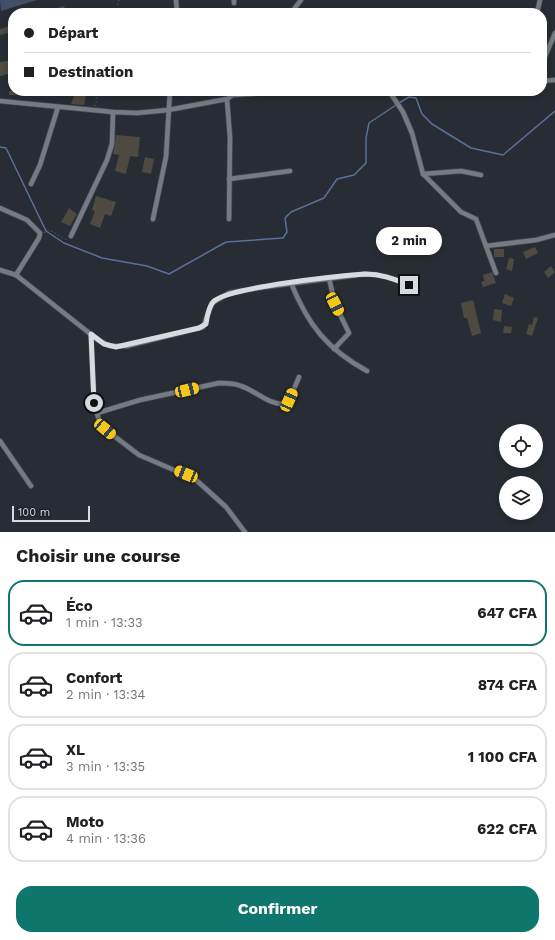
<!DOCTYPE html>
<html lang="fr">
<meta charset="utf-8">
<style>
:root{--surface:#fff;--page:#f6f6f6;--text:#202124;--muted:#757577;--line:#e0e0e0;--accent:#0f766e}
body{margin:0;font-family:"Work Sans",sans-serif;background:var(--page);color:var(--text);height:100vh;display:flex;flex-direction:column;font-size:15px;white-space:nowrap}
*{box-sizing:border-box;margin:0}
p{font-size:13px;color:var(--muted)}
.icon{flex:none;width:22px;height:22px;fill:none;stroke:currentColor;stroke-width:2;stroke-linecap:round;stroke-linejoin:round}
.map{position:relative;height:532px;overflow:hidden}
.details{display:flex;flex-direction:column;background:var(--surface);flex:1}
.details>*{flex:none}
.guide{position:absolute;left:8px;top:8px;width:539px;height:88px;border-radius:16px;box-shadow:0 2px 6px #0003;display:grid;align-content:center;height:88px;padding:0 16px;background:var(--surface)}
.buttons{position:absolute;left:499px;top:424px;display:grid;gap:8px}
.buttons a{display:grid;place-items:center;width:44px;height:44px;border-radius:50%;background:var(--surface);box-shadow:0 2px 6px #0003;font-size:20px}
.scale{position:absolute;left:12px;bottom:10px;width:78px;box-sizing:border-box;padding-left:4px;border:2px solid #d7dadf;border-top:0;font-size:11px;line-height:14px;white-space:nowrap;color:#d7dadf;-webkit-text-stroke:3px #1e222a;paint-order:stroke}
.end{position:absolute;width:18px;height:18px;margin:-9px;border:5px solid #d7dadf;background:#111;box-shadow:0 0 0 2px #111}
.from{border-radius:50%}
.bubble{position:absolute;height:28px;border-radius:14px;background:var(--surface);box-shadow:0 2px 6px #0003;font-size:13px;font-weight:700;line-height:28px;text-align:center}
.car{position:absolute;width:12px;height:24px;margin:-12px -6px;border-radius:5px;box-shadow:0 0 3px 1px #0007;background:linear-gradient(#f5c518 24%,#345 0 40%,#f5c518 0 76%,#345 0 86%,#f5c518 0)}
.guide b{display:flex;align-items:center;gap:14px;height:38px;font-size:15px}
.guide b+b{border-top:1px solid var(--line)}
.guide i{width:10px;height:10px;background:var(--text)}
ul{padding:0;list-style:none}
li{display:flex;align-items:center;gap:12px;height:66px;margin:0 8px 6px;padding:0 8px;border:2px solid var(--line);border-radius:16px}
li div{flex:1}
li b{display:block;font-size:15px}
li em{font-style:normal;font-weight:700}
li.active{border-color:var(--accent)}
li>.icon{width:36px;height:36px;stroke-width:1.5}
h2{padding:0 16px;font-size:18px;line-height:48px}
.primary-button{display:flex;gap:8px;margin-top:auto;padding:8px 16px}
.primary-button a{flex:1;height:46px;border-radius:16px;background:var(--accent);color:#fff;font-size:16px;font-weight:700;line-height:46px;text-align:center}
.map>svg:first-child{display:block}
.green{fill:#424f67}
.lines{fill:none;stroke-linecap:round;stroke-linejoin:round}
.stream{stroke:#59709a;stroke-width:1.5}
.building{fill:#4e4a41}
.minor-casing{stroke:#44474e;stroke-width:6}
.path{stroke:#6d7077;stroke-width:1;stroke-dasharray:1 3;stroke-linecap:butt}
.minor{stroke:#757b84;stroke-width:4.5}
.route{stroke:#d7dadf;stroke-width:5}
</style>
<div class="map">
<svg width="555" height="532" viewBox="0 0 555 532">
<rect width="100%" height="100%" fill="#282c34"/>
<path class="green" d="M0,0H37L1,11Z"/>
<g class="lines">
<g class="stream">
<path d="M399,103L409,97L416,98L422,114L432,124L471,148L503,155L555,111"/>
<path d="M0,147L6,148L46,231L64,243L102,258L147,266L169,274L226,242L283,238L287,232L285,218L291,212L324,198L337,179L354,175L366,163V138L369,123L396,105"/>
</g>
</g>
<g class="building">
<path d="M64,6L67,13H54L60,10L59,7Z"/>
<path d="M13,25V32L0,35V29Z"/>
<path d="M13,60V73L0,76V62Z"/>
<rect x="9" y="91" width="32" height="4"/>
<path d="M76,91H90L89,96L86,95L84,105L71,104Z"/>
<path d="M116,135L140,137L138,157L130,156L126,174L115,171L119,155L113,154Z"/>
<path d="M145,157L154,159L151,174L142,172Z"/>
<path d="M96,196L116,202L111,216L105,214L100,228L90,224L95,211L92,210Z"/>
<path d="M69,208L77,214L70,226L61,222Z"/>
<path d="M535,247L538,253L526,259L523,252Z"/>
<rect x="494" y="249" width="10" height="8"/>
<path d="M509,258L514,259L512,271L506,269Z"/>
<path d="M551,266L555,272L548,278L544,272Z"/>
<path d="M492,272L496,283L483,287L481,282L484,281L483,275Z"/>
<path d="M505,294L514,298L511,306L502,303Z"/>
<path d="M473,300L481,333L472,336L467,318H464L461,303Z"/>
<path d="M494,309L502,310L501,322L493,320Z"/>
<path d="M534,317L538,318L532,336L526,334L529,324L532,325Z"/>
<path d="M504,326L512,327L511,333H503Z"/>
</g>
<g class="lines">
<g class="minor-casing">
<g id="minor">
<path d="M176,0L177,13"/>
<path d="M234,3V0"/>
<path d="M291,13L301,0"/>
<path d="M537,13L540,0"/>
<path d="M542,64L555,33"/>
<path d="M542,81L555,80"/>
<path d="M389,91L403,112L412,133L423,174L461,212L476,219L496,273"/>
<path d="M235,95L289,91"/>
<path d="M227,99L230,138L229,219"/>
<path d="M0,101L113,112L137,113L168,110L227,99L239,91"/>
<path d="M423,174L461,171L481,175"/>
<path d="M229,179L290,171"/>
<path d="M31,184L40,165L58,107"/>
<path d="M0,208L27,220L40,233L39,238L16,275"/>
<path d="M153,219L166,157L170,91"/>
<path d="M71,236L107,160L112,144L113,112"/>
<path d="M486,246L536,240L555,235"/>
<path d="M0,270L16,275L98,340L110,346H127L203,327L212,303L229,293L264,287L365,274C382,274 394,279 409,285"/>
<path d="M329,278L335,304L349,333L334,349"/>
<path d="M291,283C308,325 327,349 367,371"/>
<path d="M91,334L94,403L99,420L105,429L139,455L195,479L226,507L245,532"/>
<path d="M97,413L140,400L219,383C226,383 234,383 241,386C256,391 269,405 285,404L289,401L299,377"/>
<path d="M0,441L31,486"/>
</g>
</g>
<g class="path">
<path d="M116,13L119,0"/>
<path d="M95,106L99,91"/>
<path d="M44,233L49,230L67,240"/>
</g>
<use href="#minor" class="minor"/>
</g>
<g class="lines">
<path class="route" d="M94,403L91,334L104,344L116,347L199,328L206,324C207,317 208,307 214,301C231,287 338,276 365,274C382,274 394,279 409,285"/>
</g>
</svg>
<div class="buttons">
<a><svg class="icon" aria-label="locate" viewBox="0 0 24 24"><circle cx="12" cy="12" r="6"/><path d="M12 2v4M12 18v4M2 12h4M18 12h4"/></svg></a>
<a><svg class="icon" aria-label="layers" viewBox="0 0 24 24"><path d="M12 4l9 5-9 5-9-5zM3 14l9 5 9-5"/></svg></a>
</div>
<div class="scale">100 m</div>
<i class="end from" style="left:94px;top:403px"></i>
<i class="end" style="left:409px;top:285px"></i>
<div class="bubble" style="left:376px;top:227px;width:66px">2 min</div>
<i class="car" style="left:335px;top:304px;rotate:153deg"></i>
<i class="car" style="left:187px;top:390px;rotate:77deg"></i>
<i class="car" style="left:289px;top:400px;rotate:24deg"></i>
<i class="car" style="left:105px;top:429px;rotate:130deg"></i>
<i class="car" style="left:186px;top:474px;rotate:292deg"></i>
<div class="guide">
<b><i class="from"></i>Départ</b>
<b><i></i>Destination</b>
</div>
</div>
<section class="details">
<h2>Choisir une course</h2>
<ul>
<li class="active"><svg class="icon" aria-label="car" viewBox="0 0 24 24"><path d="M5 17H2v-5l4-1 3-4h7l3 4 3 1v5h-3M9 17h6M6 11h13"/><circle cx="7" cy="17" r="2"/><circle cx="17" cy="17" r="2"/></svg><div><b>Éco</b><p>1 min · 13:33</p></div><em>647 CFA</em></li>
<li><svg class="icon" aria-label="car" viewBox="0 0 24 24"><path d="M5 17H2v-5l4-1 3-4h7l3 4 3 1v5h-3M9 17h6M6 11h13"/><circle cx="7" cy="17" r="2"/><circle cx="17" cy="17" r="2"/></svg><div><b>Confort</b><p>2 min · 13:34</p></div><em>874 CFA</em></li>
<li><svg class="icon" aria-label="car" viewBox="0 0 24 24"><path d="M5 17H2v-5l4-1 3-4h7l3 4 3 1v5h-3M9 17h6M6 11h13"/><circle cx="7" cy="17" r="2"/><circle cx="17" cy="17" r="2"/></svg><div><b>XL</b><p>3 min · 13:35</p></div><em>1 100 CFA</em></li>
<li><svg class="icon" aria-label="car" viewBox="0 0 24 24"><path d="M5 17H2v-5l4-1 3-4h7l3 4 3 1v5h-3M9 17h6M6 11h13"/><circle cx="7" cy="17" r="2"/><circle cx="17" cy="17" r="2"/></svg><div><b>Moto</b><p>4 min · 13:36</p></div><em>622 CFA</em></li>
</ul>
<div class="primary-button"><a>Confirmer</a></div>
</section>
